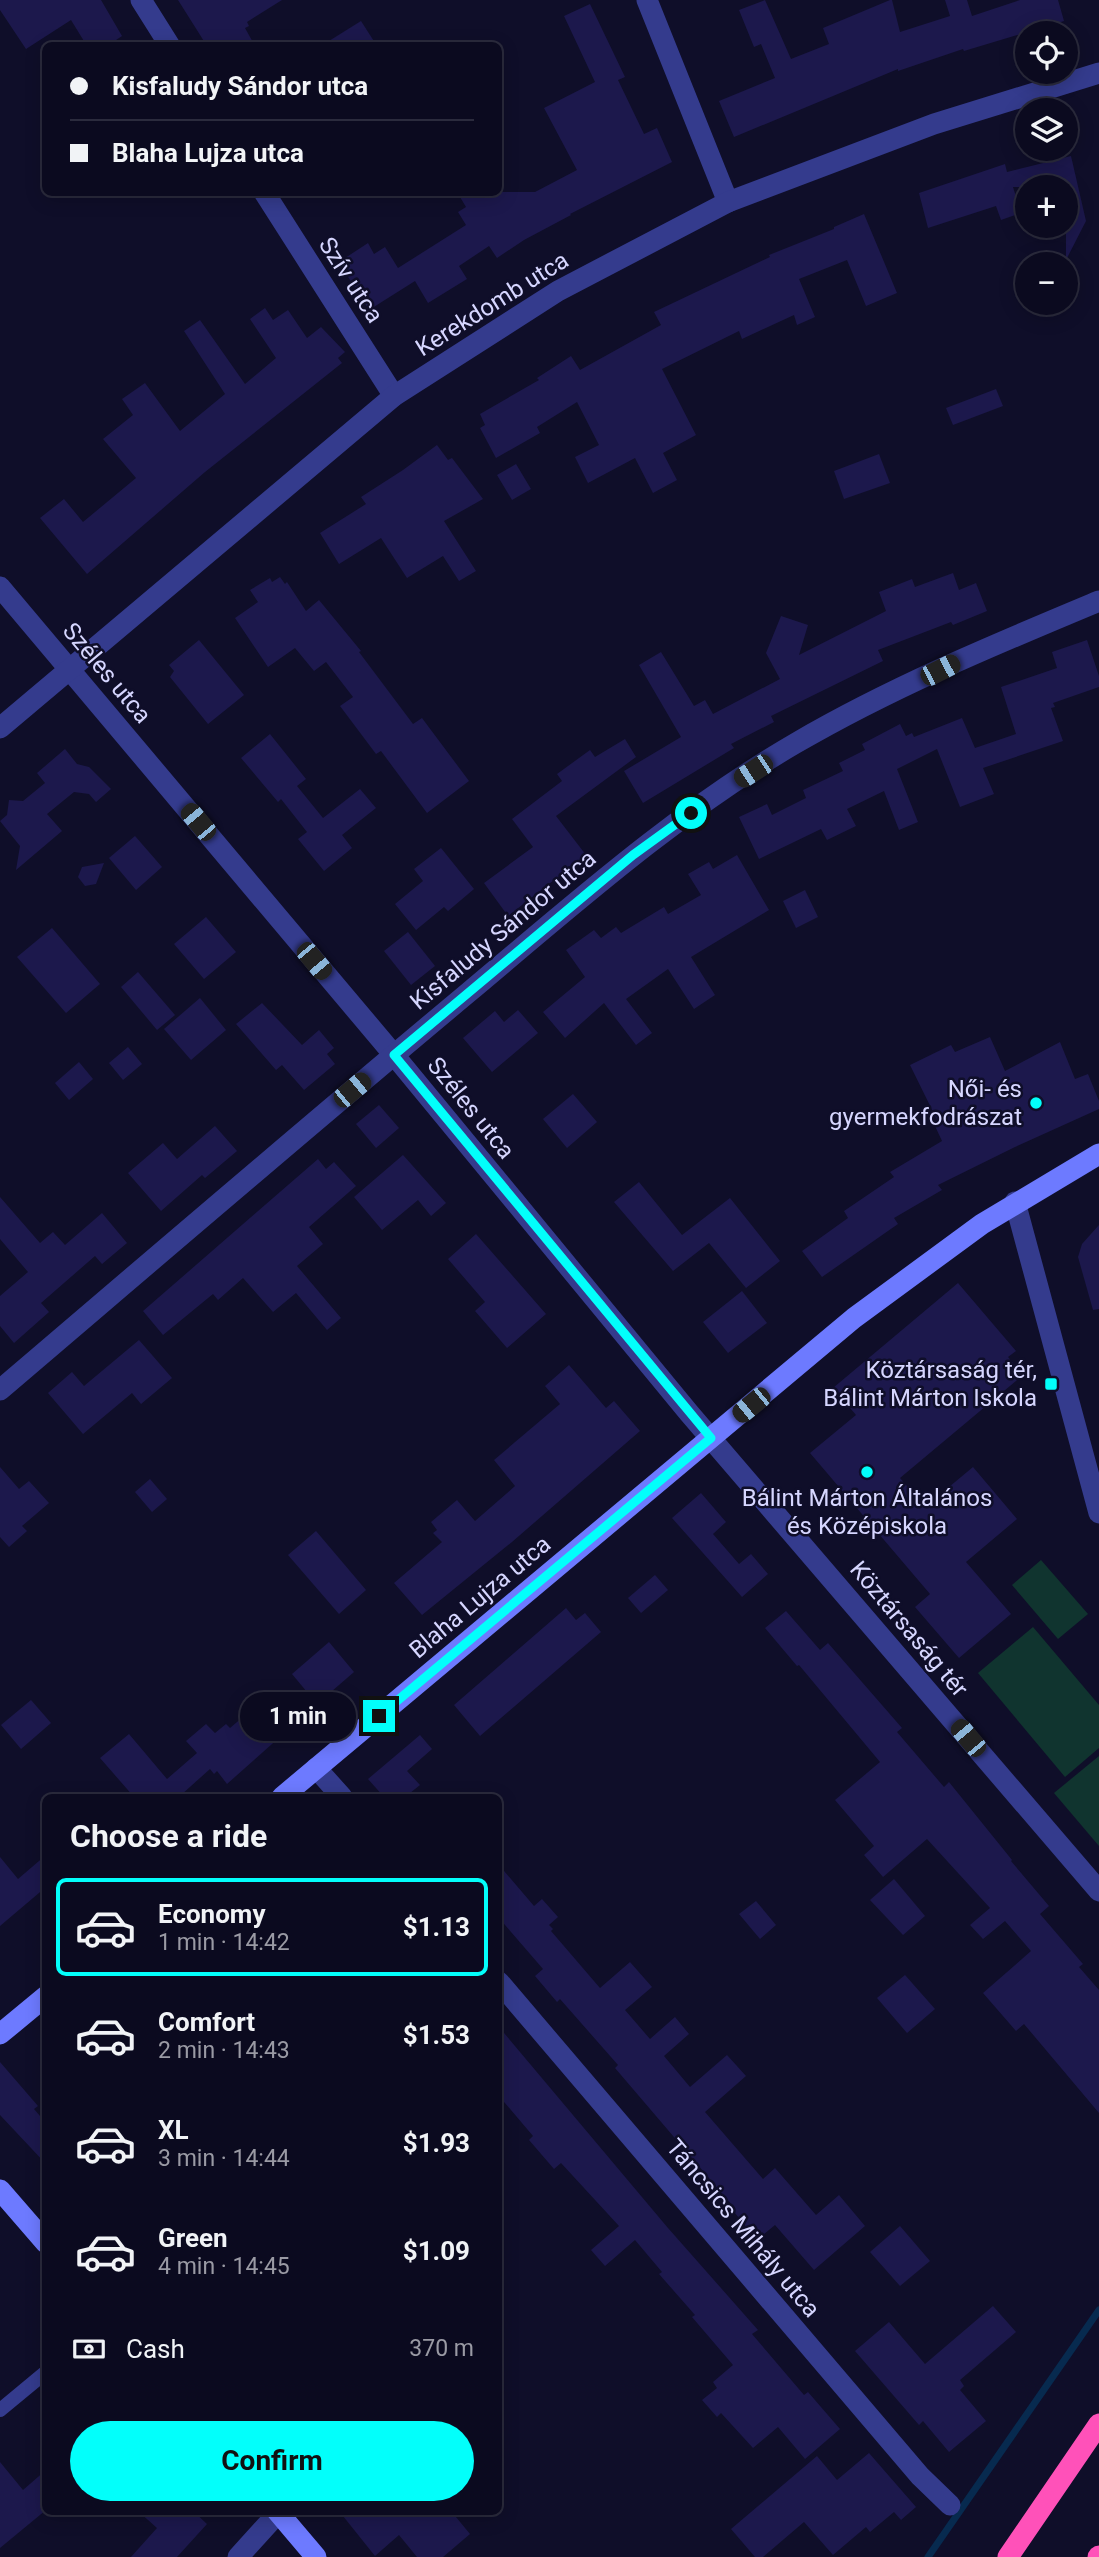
<!DOCTYPE html>
<meta charset="utf-8">
<style>
:root{--surface:#0b0a1f;--page:#19182c;--text:#f1f3f6;--muted:#9a9aa4;--line:#2b2b3d;--accent:#02fffb}
body{margin:0;font-family:Roboto,sans-serif;background:var(--page);color:var(--text);height:100vh;display:flex;flex-direction:column;font-size:26px;white-space:nowrap}
*{box-sizing:border-box;margin:0}
p{font-size:23px;color:var(--muted)}
.icon{flex:none;width:38px;height:38px;fill:none;stroke:currentColor;stroke-width:2;stroke-linecap:round;stroke-linejoin:round}
.map{position:relative;flex:1;overflow:hidden}
.drawer{position:absolute;left:42px;top:1794px;width:460px;height:721px;display:flex;flex-direction:column;background:var(--surface);border-radius:10px;box-shadow:0 4px 18px #0003,0 0 0 2px var(--line)}
.drawer>*{flex:none}
.banner{position:absolute;left:42px;top:42px;width:460px;height:154px;border-radius:10px;box-shadow:0 4px 18px #0003,0 0 0 2px var(--line);display:grid;align-content:center;height:154px;padding:0 28px;background:var(--surface)}
.buttons{position:absolute;left:1015px;top:21px;display:grid;gap:14px}
.buttons a{display:grid;place-items:center;width:63px;height:63px;border-radius:50%;background:var(--surface);box-shadow:0 4px 18px #0003,0 0 0 2px var(--line);font-size:35px}
.end{position:absolute;width:32px;height:32px;margin:-16px;border:9px solid #02fffb;background:#111;box-shadow:0 0 0 4px #111}
.from{border-radius:50%}
.bubble{position:absolute;height:49px;border-radius:24px;background:var(--surface);box-shadow:0 4px 18px #0003,0 0 0 2px var(--line);font-size:23px;font-weight:700;line-height:49px;text-align:center}
.car{position:absolute;width:21px;height:42px;margin:-21px -10px;border-radius:9px;box-shadow:0 0 5px 2px #0007;background:linear-gradient(#222 24%,#8ab4d8 0 40%,#222 0 76%,#8ab4d8 0 86%,#222 0)}
.banner b{display:flex;align-items:center;gap:24px;height:66px;font-size:26px}
.banner b+b{border-top:2px solid var(--line)}
.banner i{width:18px;height:18px;background:var(--text)}
ul{padding:0;list-style:none}
li{display:flex;align-items:center;gap:21px;height:98px;margin:0 14px 10px;padding:0 14px;border:4px solid transparent;border-radius:10px}
li div{flex:1}
li b{display:block;font-size:26px}
li em{font-style:normal;font-weight:700}
li.current{border-color:var(--accent)}
li>.icon{width:63px;height:63px;stroke-width:1.5}
h2{padding:0 28px;font-size:32px;line-height:84px}
.pay{display:flex;align-items:center;gap:18px;height:77px;padding:0 28px;font-size:26px}
.pay p{margin-inline-start:auto}
.button{display:flex;gap:14px;margin-top:auto;padding:14px 28px}
.button a{flex:1;height:80px;border-radius:42px;background:var(--accent);color:#111;font-size:28px;font-weight:700;line-height:80px;text-align:center}
.map>svg:first-child{display:block}
.green{fill:#10342f}
.lines{fill:none;stroke-linecap:round;stroke-linejoin:round}
.stream{stroke:#072a4f;stroke-width:7}
.building{fill:#1c184c}
.lane{stroke:#343b8d;stroke-width:14}
.street{stroke:#343b8d;stroke-width:21}
.secondary{stroke:#6d7aff;stroke-width:21}
.highway{stroke:#ff51b9;stroke-width:21}
.route{stroke:#02fffb;stroke-width:9}
.poi-dot{fill:#02fffb;stroke:#0f0e29;stroke-width:2.5}
.labels{text-anchor:middle;stroke-width:5;stroke-linejoin:round;paint-order:stroke}
.street-label{font-size:24px;fill:#d6d6ff;stroke:#0f0e29}
.poi-label{font-size:24px;fill:#d6d6ff;stroke:#0f0e29;text-anchor:end}
</style>
<div class="map">
<svg width="1099" height="2557" viewBox="0 0 1099 2557">
<rect width="100%" height="100%" fill="#0f0e29"/>
<g class="green">
<path d="M1041,1560L1088,1614L1058,1639L1012,1585Z"/>
<path d="M1033,1627L1099,1705V1748L1065,1777L978,1673Z"/>
<path d="M1099,1756V1846L1054,1793Z"/>
</g>
<g class="lines">
<path class="stream" d="M928,2557L1099,2310"/>
</g>
<g class="building">
<path d="M0,0H101L122,36L107,46H87L71,20L26,49L0,10Z"/>
<path d="M178,0H282L247,22L249,26L245,28L255,46H207Z"/>
<path d="M765,0L791,59L829,44L823,28L890,0H892L900,32L950,16L945,0H967L972,16L1020,0H1058L1064,21L964,51L963,49L898,71V69L734,137L719,101L775,78L761,44L754,47L739,10Z"/>
<path d="M590,4L625,77L618,80L644,134L657,128L672,162L570,214L571,215L524,240L497,258L489,246L459,266L467,279L428,303L415,281L369,310L345,272L348,270L342,260L368,243L374,254L385,247L398,268L466,225L458,212L466,207L457,192H535L577,170L544,108L595,82L564,16Z"/>
<path d="M361,21L377,46H321Z"/>
<path d="M1071,156L1086,221L1066,260V187H1013L1021,213L1001,220L996,206L928,228L919,193L1005,164L1007,172Z"/>
<path d="M864,214L897,293L866,306L847,260L799,279L815,317L797,325L794,315L742,339L739,331L662,369L696,435L663,453L677,480L653,493L635,458L588,483L575,457L599,445L577,402L537,427L540,433L496,458L480,428L485,425L480,414L539,380L537,378L571,356L580,370L661,325L654,312L770,257L769,255L834,229V227Z"/>
<path d="M265,308L273,320L288,310L307,338L321,327L345,352L338,358L342,363L205,472L87,574L40,518L64,499L83,522L136,478L103,439L133,415L122,399L145,383L180,431L225,394L184,331L200,320L245,384L276,358L250,319Z"/>
<path d="M996,389L1003,406L953,425L946,408Z"/>
<path d="M437,445L448,460L452,458L483,499L444,521L476,571L459,581L443,556L407,578L381,538L339,564L320,533L366,504L361,497L403,470Z"/>
<path d="M879,454L890,483L844,499L834,471Z"/>
<path d="M516,464L531,489L512,500L497,475Z"/>
<path d="M953,573L959,590L976,583L987,611L953,625L951,622L878,650L883,661L771,716L774,722L731,744L734,748L643,803L624,771L681,737L639,665L661,652L694,706L705,700L713,714L780,679L766,653L781,616L808,625L799,655L886,611L879,592L912,579L915,587Z"/>
<path d="M280,577L285,584L287,582L306,611L319,600L361,651L359,652L413,724L422,718L469,781L427,813L381,751L376,754L340,706L353,697L326,662L314,671L295,648L268,667L235,618L258,602L250,590L270,578L272,582Z"/>
<path d="M199,640L244,695L208,724L170,677L174,671L169,665Z"/>
<path d="M1087,640L1099,676V687L1053,703L1055,707L1051,708L1063,741L983,768L994,794L960,807L937,749L897,769L918,822L899,830L884,791L847,809L856,826L827,840L821,829L759,859L739,817L767,804L772,815L806,798L803,790L843,771L839,763L865,750L862,744L900,724L906,736L912,733L914,737L962,718L975,748L1016,734L1001,687L1057,668L1052,652Z"/>
<path d="M270,734L306,779L297,786L323,818L360,789L376,808L342,835L352,848L324,871L298,839L307,832L281,799L278,802L241,758Z"/>
<path d="M625,739L636,757L556,816L586,855L508,916L484,883L533,847L512,819L562,781L557,774L590,750L595,757Z"/>
<path d="M65,749L77,764L89,767L111,789L96,802L89,794L74,792L47,814L62,831L16,870L20,846L0,821L7,815L9,800L23,801L45,783L37,773Z"/>
<path d="M135,836L162,867L136,890L109,858Z"/>
<path d="M441,848L474,889L448,911L444,907L416,930L395,904L423,881L414,869Z"/>
<path d="M737,855L769,910L691,957L715,995L694,1009L668,969L626,999L652,1033L636,1045L604,1003L565,1038L543,1012L585,977L566,950L594,930L601,938L616,927L621,933L664,907L668,914L701,895L688,874L709,862L713,869Z"/>
<path d="M104,863L96,884L85,886L78,877L82,867Z"/>
<path d="M805,890L818,917L796,928L783,901Z"/>
<path d="M206,917L236,952L204,979L174,944Z"/>
<path d="M52,928L100,984L66,1013L17,957Z"/>
<path d="M408,932L435,966L411,985L384,951Z"/>
<path d="M138,972L175,1015L157,1030L121,987Z"/>
<path d="M200,998L226,1030L191,1060L164,1029Z"/>
<path d="M262,1003L302,1045L319,1030L334,1048L327,1054L335,1064L304,1090L282,1065L276,1070L236,1024Z"/>
<path d="M518,1010L538,1033L492,1072L463,1038L495,1011L504,1022Z"/>
<path d="M990,1037L1005,1071L1060,1042L1075,1079L1088,1074L1099,1101V1109L1015,1147L938,1185L942,1190L894,1218L898,1224L822,1277L802,1251L848,1218L844,1211L894,1177L890,1172L942,1141L935,1126L939,1124L910,1065L951,1045L955,1052Z"/>
<path d="M128,1047L142,1064L123,1080L109,1063Z"/>
<path d="M79,1062L93,1079L69,1100L55,1083Z"/>
<path d="M573,1094L597,1122L567,1148L543,1119Z"/>
<path d="M379,1105L399,1128L376,1148L356,1124Z"/>
<path d="M215,1126L237,1151L205,1178L202,1175L161,1211L128,1173L163,1143L177,1159Z"/>
<path d="M403,1155L446,1203L431,1216L418,1200L382,1230L354,1197Z"/>
<path d="M318,1159L326,1169L334,1162L356,1186L309,1227L323,1244L297,1266L341,1318L327,1330L296,1293L273,1312L243,1278L218,1300L213,1294L163,1335L143,1311Z"/>
<path d="M639,1182L682,1235L730,1198L780,1261L746,1288L709,1243L673,1271L614,1202Z"/>
<path d="M0,1197L40,1243L53,1232L65,1245L102,1213L127,1243L102,1264L95,1256L41,1303L49,1312L14,1343L0,1326V1296L28,1272L0,1239Z"/>
<path d="M1099,1225V1309L1093,1310L1078,1257L1082,1244Z"/>
<path d="M476,1234L546,1314L507,1348L475,1311L485,1302L448,1259Z"/>
<path d="M958,1283L1016,1351L1008,1357L1023,1375L900,1478L925,1507L973,1467L1017,1519L966,1562L1011,1614L959,1658L915,1607L930,1594L810,1453L856,1415L833,1388Z"/>
<path d="M742,1291L767,1323L728,1353L703,1322Z"/>
<path d="M139,1340L172,1378L141,1404L132,1393L83,1434L48,1393L72,1372L84,1386Z"/>
<path d="M569,1365L606,1408L614,1401L640,1431L512,1542L422,1615L394,1583L442,1542L433,1533L437,1530L431,1522L457,1500L475,1521L515,1486L494,1460L560,1404L545,1386Z"/>
<path d="M0,1467L19,1489L29,1481L49,1503L22,1526L27,1531L9,1547L0,1537Z"/>
<path d="M150,1479L167,1499L152,1512L135,1492Z"/>
<path d="M701,1493L726,1522L713,1534L739,1564L751,1554L768,1574L742,1597L672,1518Z"/>
<path d="M316,1531L366,1590L339,1614L288,1555Z"/>
<path d="M655,1575L668,1590L641,1613L628,1598Z"/>
<path d="M566,1608L576,1620L585,1613L601,1632L480,1736L454,1705Z"/>
<path d="M786,1611L820,1650L828,1643L902,1728L897,1732L944,1787L949,1782L1012,1860L1011,1861L1049,1906L1040,1914L1083,1964L1079,1967L1099,1990V2113L1024,2024L1016,2031L983,1993L1031,1951L1005,1921L983,1939L970,1925L990,1908L927,1839L883,1877L864,1855L874,1846L835,1800L880,1762L799,1665L797,1666L765,1628Z"/>
<path d="M329,1642L354,1672L317,1704L292,1674Z"/>
<path d="M265,1698L290,1728L227,1784L217,1771L214,1774L210,1769L181,1795L183,1797H134L100,1758L129,1734L167,1779L197,1753L186,1741L206,1724L215,1733L226,1724L230,1728Z"/>
<path d="M31,1700L51,1723L21,1749L1,1725Z"/>
<path d="M420,1735L432,1749L407,1771L420,1785L405,1797H384L368,1779Z"/>
<path d="M46,1855V1887L0,1926V1857L18,1879Z"/>
<path d="M499,1865L534,1906L542,1899L558,1917L549,1925L553,1929L551,1931L600,1988L630,1962L652,1987L625,2010L650,2039L675,2017L689,2034L664,2056L690,2087L727,2055L746,2076L705,2112L763,2179L775,2168L816,2215L839,2195L865,2226L814,2270L775,2225L757,2240L730,2207L732,2205L615,2068L618,2065L560,1999L557,2002L535,1976L543,1969L499,1918Z"/>
<path d="M894,1879L925,1916L903,1935L870,1900Z"/>
<path d="M756,1901L776,1925L760,1939L739,1914Z"/>
<path d="M905,1975L935,2009L907,2033L877,1998Z"/>
<path d="M499,2027L668,2228L758,2330L752,2334L804,2395L808,2392L840,2429L805,2459L778,2427L753,2448L721,2413L717,2417L702,2400L717,2388L713,2382L733,2365L692,2317L695,2315L659,2274L662,2272L635,2240L605,2266L591,2250L619,2226L561,2163L554,2169L529,2140L533,2136L499,2096Z"/>
<path d="M0,2062L38,2106L34,2109L46,2123V2164L0,2115Z"/>
<path d="M900,2226L930,2261L900,2286L870,2252Z"/>
<path d="M993,2306L1016,2332L960,2380L964,2386L960,2390L986,2421L949,2452L923,2421L919,2425L855,2351L889,2322L925,2364Z"/>
<path d="M869,2453L916,2507L901,2520L894,2512L870,2532L866,2527L833,2555L804,2522L763,2557H755L731,2529L817,2456L837,2480Z"/>
<path d="M0,2462L23,2490L46,2470V2510L0,2548Z"/>
<path d="M138,2511H193L207,2524L177,2557H131L157,2528Z"/>
<path d="M339,2511H451L470,2534L443,2557H417L399,2535L375,2556Z"/>
</g>
<g class="lines">
<path class="lane" d="M0,2410L46,2372"/>
<g class="street">
<path d="M141,0L170,46"/>
<path d="M647,0L728,202"/>
<path d="M264,192L394,396"/>
<path d="M0,587L394,1055L689,1413L1099,1891"/>
<path d="M0,728L394,396L558,291L728,202L934,124L1099,73"/>
<path d="M1015,1202L1099,1513"/>
<path d="M0,1390C156,1257 312,1123 469,992C574,904 677,812 796,743C892,687 996,644 1099,601"/>
<path d="M316,1768L342,1797"/>
<path d="M499,1982L920,2476L950,2505"/>
<path d="M238,2557L278,2513"/>
</g>
<g class="secondary">
<path d="M282,1797L854,1318L982,1224L1099,1154"/>
<path d="M0,2034L46,1996"/>
<path d="M0,2190L46,2243"/>
<path d="M277,2511L316,2557"/>
</g>
<g class="highway">
<path d="M1008,2557L1099,2424"/>
<path d="M1098,2557L1099,2556"/>
</g>
</g>
<g class="lines">
<path class="route" d="M379,1716L711,1438L394,1055L633,855L691,813"/>
</g>
<g class="poi-dot">
<circle cx="1036" cy="1103" r="7"/>
<rect x="1044" y="1377" width="14" height="14" rx="3.5"/>
<circle cx="867" cy="1472" r="7"/>
</g>
<g class="labels">
<g class="street-label">
<text transform="translate(351 280) rotate(57)" y="8">Szív utca</text>
<text transform="translate(492 304) rotate(-32)" y="8">Kerekdomb utca</text>
<text transform="translate(107 673) rotate(50)" y="8">Széles utca</text>
<text transform="translate(503 930) rotate(-40)" y="8">Kisfaludy Sándor utca</text>
<text transform="translate(471 1108) rotate(51)" y="8">Széles utca</text>
<text transform="translate(480 1597) rotate(-40)" y="8">Blaha Lujza utca</text>
<text transform="translate(909 1629) rotate(50)" y="8">Köztársaság tér</text>
<text transform="translate(743 2228) rotate(50)" y="8">Táncsics Mihály utca</text>
</g>
<g class="poi-label">
<text x="1022" y="1097">Női- és<tspan x="1022" dy="28">gyermekfodrászat</tspan></text>
<text x="1037" y="1378">Köztársaság tér,<tspan x="1037" dy="28">Bálint Márton Iskola</tspan></text>
<text x="867" y="1506" text-anchor="middle">Bálint Márton Általános<tspan x="867" dy="28">és Középiskola</tspan></text>
</g>
</g>
</svg>
<div class="buttons">
<a><svg class="icon" aria-label="locate" viewBox="0 0 24 24"><circle cx="12" cy="12" r="6"/><path d="M12 2v4M12 18v4M2 12h4M18 12h4"/></svg></a>
<a><svg class="icon" aria-label="layers" viewBox="0 0 24 24"><path d="M12 4l9 5-9 5-9-5zM3 14l9 5 9-5"/></svg></a>
<a>+</a>
<a>−</a>
</div>
<i class="end from" style="left:691px;top:813px"></i>
<i class="end" style="left:379px;top:1716px"></i>
<div class="bubble" style="left:240px;top:1692px;width:116px">1 min</div>
<i class="car" style="left:940px;top:670px;rotate:63deg"></i>
<i class="car" style="left:753px;top:771px;rotate:237deg"></i>
<i class="car" style="left:198px;top:822px;rotate:320deg"></i>
<i class="car" style="left:314px;top:961px;rotate:140deg"></i>
<i class="car" style="left:352px;top:1090px;rotate:50deg"></i>
<i class="car" style="left:751px;top:1405px;rotate:231deg"></i>
<i class="car" style="left:968px;top:1738px;rotate:320deg"></i>
<div class="banner">
<b><i class="from"></i>Kisfaludy Sándor utca</b>
<b><i></i>Blaha Lujza utca</b>
</div>
<section class="drawer">
<h2>Choose a ride</h2>
<ul>
<li class="current"><svg class="icon" aria-label="car" viewBox="0 0 24 24"><path d="M5 17H2v-5l4-1 3-4h7l3 4 3 1v5h-3M9 17h6M6 11h13"/><circle cx="7" cy="17" r="2"/><circle cx="17" cy="17" r="2"/></svg><div><b>Economy</b><p>1 min · 14:42</p></div><em>$1.13</em></li>
<li><svg class="icon" aria-label="car" viewBox="0 0 24 24"><path d="M5 17H2v-5l4-1 3-4h7l3 4 3 1v5h-3M9 17h6M6 11h13"/><circle cx="7" cy="17" r="2"/><circle cx="17" cy="17" r="2"/></svg><div><b>Comfort</b><p>2 min · 14:43</p></div><em>$1.53</em></li>
<li><svg class="icon" aria-label="car" viewBox="0 0 24 24"><path d="M5 17H2v-5l4-1 3-4h7l3 4 3 1v5h-3M9 17h6M6 11h13"/><circle cx="7" cy="17" r="2"/><circle cx="17" cy="17" r="2"/></svg><div><b>XL</b><p>3 min · 14:44</p></div><em>$1.93</em></li>
<li><svg class="icon" aria-label="car" viewBox="0 0 24 24"><path d="M5 17H2v-5l4-1 3-4h7l3 4 3 1v5h-3M9 17h6M6 11h13"/><circle cx="7" cy="17" r="2"/><circle cx="17" cy="17" r="2"/></svg><div><b>Green</b><p>4 min · 14:45</p></div><em>$1.09</em></li>
</ul>
<div class="pay"><svg class="icon" aria-label="cash" viewBox="0 0 24 24"><path d="M3 7h18v10H3z"/><circle cx="12" cy="12" r="2"/></svg>Cash<p>370 m</p></div>
<div class="button"><a>Confirm</a></div>
</section>
</div>
